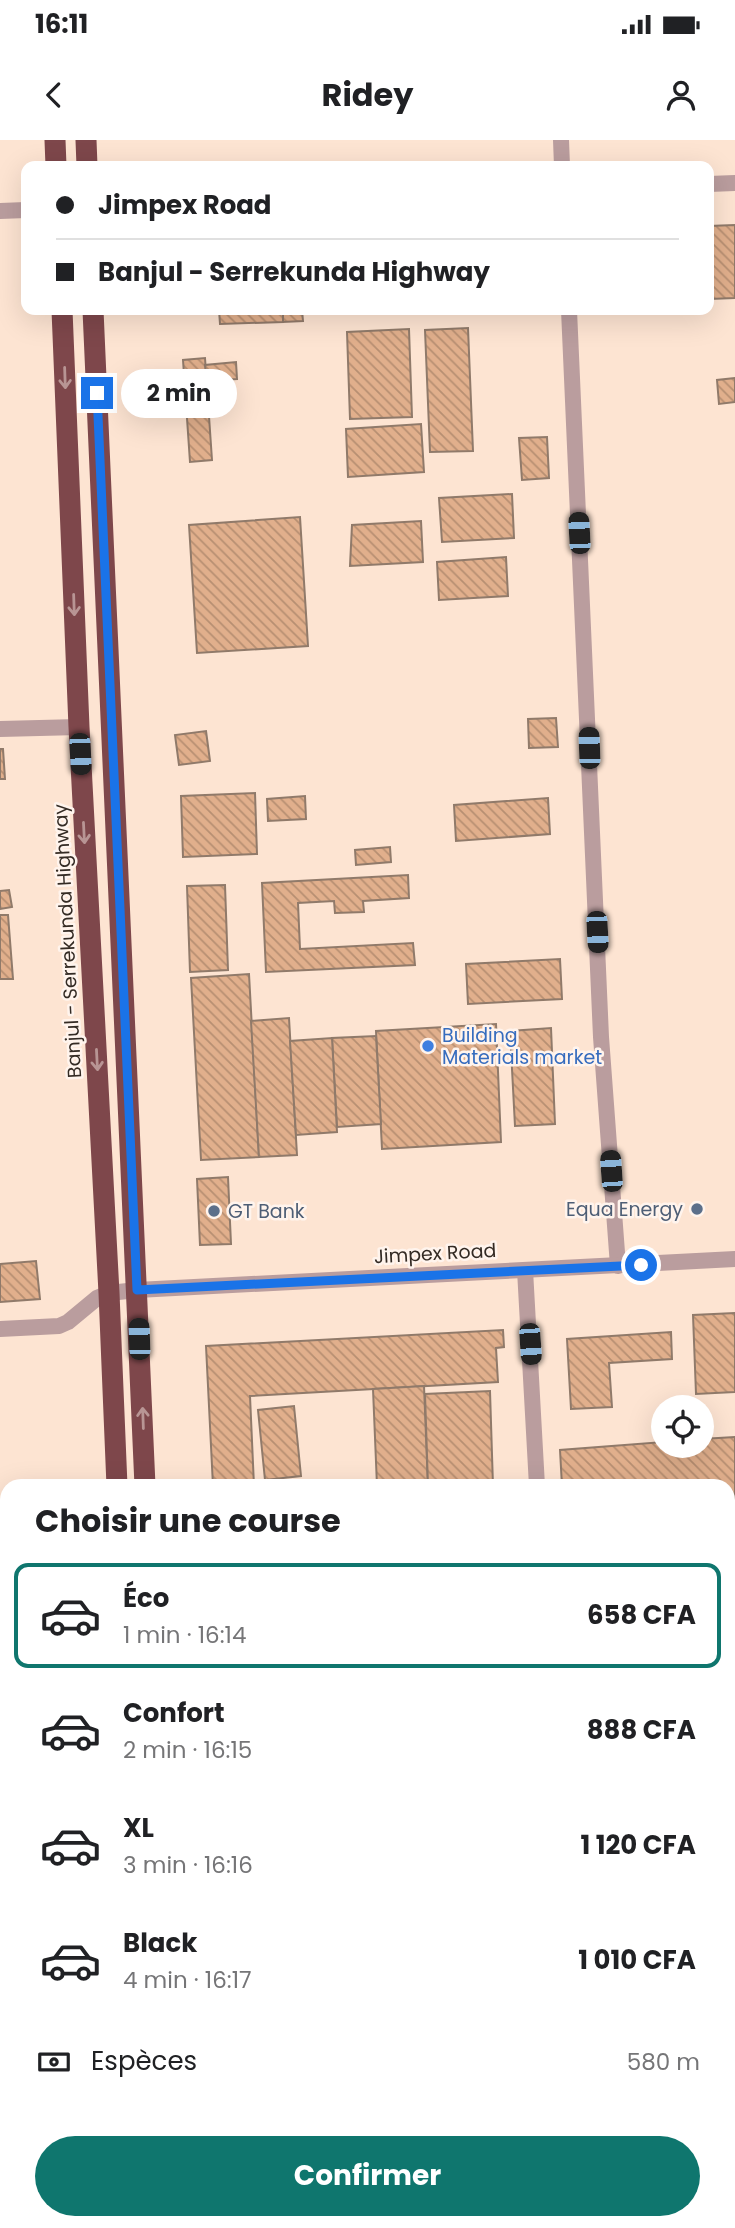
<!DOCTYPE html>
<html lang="fr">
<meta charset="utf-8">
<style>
:root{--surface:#fff;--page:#f6f6f6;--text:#202124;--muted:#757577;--line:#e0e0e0;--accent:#0f766e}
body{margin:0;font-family:Poppins,sans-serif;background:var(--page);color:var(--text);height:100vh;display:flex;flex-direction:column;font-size:26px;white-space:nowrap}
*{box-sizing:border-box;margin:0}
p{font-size:23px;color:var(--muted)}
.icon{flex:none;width:38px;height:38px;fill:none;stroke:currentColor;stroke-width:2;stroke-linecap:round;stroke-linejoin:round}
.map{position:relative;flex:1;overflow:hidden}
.drawer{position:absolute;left:0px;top:1339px;width:735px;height:751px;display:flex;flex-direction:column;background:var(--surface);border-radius:21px 21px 0 0;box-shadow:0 7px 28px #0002}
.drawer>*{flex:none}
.hud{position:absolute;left:21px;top:21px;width:693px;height:154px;border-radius:14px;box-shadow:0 7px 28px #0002;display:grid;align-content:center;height:154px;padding:0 35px;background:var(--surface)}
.controls{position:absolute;left:651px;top:1255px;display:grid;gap:14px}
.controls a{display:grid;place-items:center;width:63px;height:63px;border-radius:50%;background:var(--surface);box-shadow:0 7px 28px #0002;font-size:35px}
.end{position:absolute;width:32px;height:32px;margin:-16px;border:9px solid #1a73e8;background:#fff;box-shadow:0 0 0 4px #fff}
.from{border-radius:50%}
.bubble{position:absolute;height:49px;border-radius:24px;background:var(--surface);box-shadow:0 7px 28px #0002;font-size:23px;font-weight:700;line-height:49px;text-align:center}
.car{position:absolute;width:21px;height:42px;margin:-21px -10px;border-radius:9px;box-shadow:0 0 5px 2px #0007;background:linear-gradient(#222 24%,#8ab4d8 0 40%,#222 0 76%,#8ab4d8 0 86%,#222 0)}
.hud b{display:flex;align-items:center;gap:24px;height:66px;font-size:26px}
.hud b+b{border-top:2px solid var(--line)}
.hud i{width:18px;height:18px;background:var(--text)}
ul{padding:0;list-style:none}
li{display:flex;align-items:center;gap:21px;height:105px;margin:0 14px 10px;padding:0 21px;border:4px solid transparent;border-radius:14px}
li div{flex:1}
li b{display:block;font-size:26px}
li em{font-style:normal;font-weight:700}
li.selected{border-color:var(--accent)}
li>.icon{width:63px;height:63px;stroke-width:1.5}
h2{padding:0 35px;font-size:32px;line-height:84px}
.pay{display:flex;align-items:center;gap:18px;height:77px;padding:0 35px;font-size:26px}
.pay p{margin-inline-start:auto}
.primary-button{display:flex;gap:14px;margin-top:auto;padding:14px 35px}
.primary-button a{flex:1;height:80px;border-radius:42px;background:var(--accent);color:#fff;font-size:28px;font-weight:700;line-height:80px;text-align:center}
.status{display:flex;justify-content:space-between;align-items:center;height:49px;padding:0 35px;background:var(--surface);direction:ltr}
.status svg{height:19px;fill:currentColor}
header{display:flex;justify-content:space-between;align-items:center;height:91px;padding:0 35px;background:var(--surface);font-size:32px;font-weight:700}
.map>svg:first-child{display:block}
.building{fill:url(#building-back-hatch);stroke:#907a6a;stroke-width:2}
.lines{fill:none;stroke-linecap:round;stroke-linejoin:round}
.minor{stroke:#ba9d9e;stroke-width:16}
.highway{stroke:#7e474b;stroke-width:21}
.oneway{stroke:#b89594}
.route{stroke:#1a73e8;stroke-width:9}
.shop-dot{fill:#3f7fe0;stroke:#fff4ed;stroke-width:2.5}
.service-dot{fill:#5c6f8a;stroke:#fff4ed;stroke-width:2.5}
.labels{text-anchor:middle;stroke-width:5;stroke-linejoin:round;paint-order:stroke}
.street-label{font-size:19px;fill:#342b24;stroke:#fff4ed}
.shop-label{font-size:19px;fill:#366cbe;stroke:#fff4ed;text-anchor:start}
.service-label{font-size:19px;fill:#4e5e75;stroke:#fff4ed;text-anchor:end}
</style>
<div class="status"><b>16:11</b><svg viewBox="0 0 49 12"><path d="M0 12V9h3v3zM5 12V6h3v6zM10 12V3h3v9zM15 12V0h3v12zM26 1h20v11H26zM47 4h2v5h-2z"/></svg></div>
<header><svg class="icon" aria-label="back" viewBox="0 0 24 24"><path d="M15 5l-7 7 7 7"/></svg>Ridey<svg class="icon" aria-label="person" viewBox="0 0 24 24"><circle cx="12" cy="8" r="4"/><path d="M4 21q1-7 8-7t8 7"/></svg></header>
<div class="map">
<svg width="735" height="2088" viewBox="0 0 735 2088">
<defs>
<pattern id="building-back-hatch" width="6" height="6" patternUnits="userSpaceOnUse" patternTransform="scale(1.75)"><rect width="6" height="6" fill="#e1af8c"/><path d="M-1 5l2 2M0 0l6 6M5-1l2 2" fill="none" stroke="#b78f72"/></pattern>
</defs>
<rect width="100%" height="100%" fill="#fde4d2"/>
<g class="building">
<path d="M735,85V158L710,159L709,86Z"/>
<path d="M219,170H283V182L220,184Z"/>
<path d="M283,170H302L303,181L283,182Z"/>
<path d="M468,188L473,311L430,312L425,190Z"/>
<path d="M409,189L412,277L350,279L347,192Z"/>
<path d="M205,218L212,320L190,322L183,220Z"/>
<path d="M236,222L237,239L207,241L205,225Z"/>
<path d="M735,238V262L719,264L717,240Z"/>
<path d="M421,284L424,332L348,337L346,289Z"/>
<path d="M547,297L549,338L522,340L519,298Z"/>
<path d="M512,354L514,398L442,402L439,358Z"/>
<path d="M300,377L308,506L197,513L189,385Z"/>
<path d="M421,381L423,422L350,426L352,385Z"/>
<path d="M506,417L508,456L439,460L437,422Z"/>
<path d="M556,578L558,607L529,608L528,579Z"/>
<path d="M206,591L210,621L179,625L175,595Z"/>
<path d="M0,609H3L5,639H0Z"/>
<path d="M255,653L257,714L183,717L181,656Z"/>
<path d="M305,656L306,679L268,681L267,659Z"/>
<path d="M548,658L550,694L456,701L454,665Z"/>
<path d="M390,707L391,722L356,725L355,710Z"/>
<path d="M408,735L409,758L363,761L364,772L335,773L334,761L298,763L300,809L413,803L415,825L266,832L262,743Z"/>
<path d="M225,745L228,830L190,832L187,746Z"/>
<path d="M9,750L12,767L0,769V751Z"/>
<path d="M0,775H8L13,839H0Z"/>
<path d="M560,819L562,859L468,864L466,824Z"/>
<path d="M249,834L259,1017L201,1020L191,838Z"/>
<path d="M289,878L297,1015L259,1017L251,881Z"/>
<path d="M496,884L501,1002L382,1009L376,891Z"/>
<path d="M551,888L555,984L515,986L510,891Z"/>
<path d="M376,896L381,984L337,987L332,898Z"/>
<path d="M332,898L337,992L296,995L290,901Z"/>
<path d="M228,1037L231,1104L200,1105L197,1039Z"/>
<path d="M36,1121L40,1159L0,1162V1124Z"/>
<path d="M735,1173V1252L696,1254L693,1175Z"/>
<path d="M503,1190L504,1207L496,1208L498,1242L250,1256L254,1346H213L206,1206Z"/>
<path d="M671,1192L672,1219L609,1223L612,1267L571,1269L567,1199Z"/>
<path d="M424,1246L428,1346H377L373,1249Z"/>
<path d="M490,1251L493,1346H428L425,1254Z"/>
<path d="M294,1266L301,1336L265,1340L258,1270Z"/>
<path d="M735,1297V1377H728V1346H562L560,1310L663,1302V1306H702V1299Z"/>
<path d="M728,1518L735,1596V1624L728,1625Z"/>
<path d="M7,1544V1588L0,1589V1545Z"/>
<rect x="0" y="1601" width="7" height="65"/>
<path d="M7,1708V1732L0,1733V1709Z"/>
<rect x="0" y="1733" width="7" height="13"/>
<path d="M3,1764H7V1825H6Z"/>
<path d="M735,1848V1949H728V1849Z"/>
<path d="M7,1850V1887H0V1851Z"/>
<path d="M0,1904H7V1939L0,1940Z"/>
<path d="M735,2051V2088H599V2082H728V2052Z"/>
<path d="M246,2082H293V2088H245Z"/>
<path d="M340,2082H376L377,2088H340Z"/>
<rect x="379" y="2082" width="28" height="6"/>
<path d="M522,2082H549V2088H523Z"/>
</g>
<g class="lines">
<g class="minor">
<path d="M561,0L562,26"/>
<path d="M709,44L735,43"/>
<path d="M0,71L26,70"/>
<path d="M569,170L601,897L618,1126"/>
<path d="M0,589L79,587"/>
<path d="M525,1130L537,1346"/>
<path d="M0,1189L59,1186L68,1182L97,1158L109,1153L137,1150L735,1119"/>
<path d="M0,1698H7"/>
<path d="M728,2025H735"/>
<path d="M0,2074L7,2073"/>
<path d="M109,2082L110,2088"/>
<path d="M572,2082V2088"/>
</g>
<g class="highway">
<path d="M55,0L56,26"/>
<path d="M86,0L87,26"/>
<path d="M62,170L79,587L109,1153L117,1346"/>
<path d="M93,170L145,1346"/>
<path d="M146,2082V2088"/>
<path d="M177,2082V2088"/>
</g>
</g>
<defs><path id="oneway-shaft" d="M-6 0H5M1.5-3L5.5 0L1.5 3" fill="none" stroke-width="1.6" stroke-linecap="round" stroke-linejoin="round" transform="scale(1.75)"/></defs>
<g class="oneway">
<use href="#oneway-shaft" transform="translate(65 238) rotate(88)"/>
<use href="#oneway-shaft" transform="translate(74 465) rotate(88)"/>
<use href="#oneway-shaft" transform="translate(84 693) rotate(87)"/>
<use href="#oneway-shaft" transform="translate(97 920) rotate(87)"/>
<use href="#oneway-shaft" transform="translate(143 1278) rotate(-92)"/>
</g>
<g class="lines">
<path class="route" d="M97,253L137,1150L641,1125"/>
</g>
<circle class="shop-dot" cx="428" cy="906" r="7"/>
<g class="service-dot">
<circle cx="697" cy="1069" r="7"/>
<circle cx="214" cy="1071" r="7"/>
</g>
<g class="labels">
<g class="street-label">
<text transform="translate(67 801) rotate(-93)" y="7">Banjul - Serrekunda Highway</text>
<text transform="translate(435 1113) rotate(-3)" y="7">Jimpex Road</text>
</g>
<g class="shop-label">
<text x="442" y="902">Building<tspan x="442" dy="22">Materials market</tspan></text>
</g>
<g class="service-label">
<text x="683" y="1076">Equa Energy</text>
<text x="228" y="1078" text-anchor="start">GT Bank</text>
</g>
</g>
</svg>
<div class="controls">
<a><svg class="icon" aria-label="locate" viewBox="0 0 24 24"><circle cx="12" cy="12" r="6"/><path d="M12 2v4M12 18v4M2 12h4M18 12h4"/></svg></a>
</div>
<i class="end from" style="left:641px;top:1125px"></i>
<i class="end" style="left:97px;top:253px"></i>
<div class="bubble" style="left:121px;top:229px;width:116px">2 min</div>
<i class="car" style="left:579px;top:393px;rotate:357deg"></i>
<i class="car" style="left:589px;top:608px;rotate:358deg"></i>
<i class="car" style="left:80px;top:614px;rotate:177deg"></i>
<i class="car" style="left:597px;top:792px;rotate:177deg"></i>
<i class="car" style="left:611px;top:1031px;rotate:356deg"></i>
<i class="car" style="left:139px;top:1199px;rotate:358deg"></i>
<i class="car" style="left:530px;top:1204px;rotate:176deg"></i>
<div class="hud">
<b><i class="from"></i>Jimpex Road</b>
<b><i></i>Banjul - Serrekunda Highway</b>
</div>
<section class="drawer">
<h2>Choisir une course</h2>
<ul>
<li class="selected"><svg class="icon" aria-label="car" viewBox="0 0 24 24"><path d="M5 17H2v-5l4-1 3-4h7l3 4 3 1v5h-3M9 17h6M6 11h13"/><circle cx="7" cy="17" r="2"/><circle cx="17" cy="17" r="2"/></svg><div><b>Éco</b><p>1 min · 16:14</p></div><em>658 CFA</em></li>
<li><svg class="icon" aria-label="car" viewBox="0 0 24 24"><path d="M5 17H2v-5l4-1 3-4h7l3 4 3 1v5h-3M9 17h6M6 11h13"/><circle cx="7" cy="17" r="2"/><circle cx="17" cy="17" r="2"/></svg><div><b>Confort</b><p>2 min · 16:15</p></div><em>888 CFA</em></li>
<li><svg class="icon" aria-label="car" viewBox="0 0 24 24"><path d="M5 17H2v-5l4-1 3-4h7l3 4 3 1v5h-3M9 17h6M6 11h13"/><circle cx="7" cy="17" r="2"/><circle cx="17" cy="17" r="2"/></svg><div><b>XL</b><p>3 min · 16:16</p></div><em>1 120 CFA</em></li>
<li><svg class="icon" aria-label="car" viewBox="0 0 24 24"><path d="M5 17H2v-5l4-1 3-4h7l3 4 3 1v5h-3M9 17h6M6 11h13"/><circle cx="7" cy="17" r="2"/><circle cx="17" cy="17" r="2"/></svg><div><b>Black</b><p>4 min · 16:17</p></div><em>1 010 CFA</em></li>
</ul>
<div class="pay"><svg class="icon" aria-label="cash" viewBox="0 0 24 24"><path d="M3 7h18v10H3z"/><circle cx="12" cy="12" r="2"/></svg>Espèces<p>580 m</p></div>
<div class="primary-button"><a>Confirmer</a></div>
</section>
</div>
